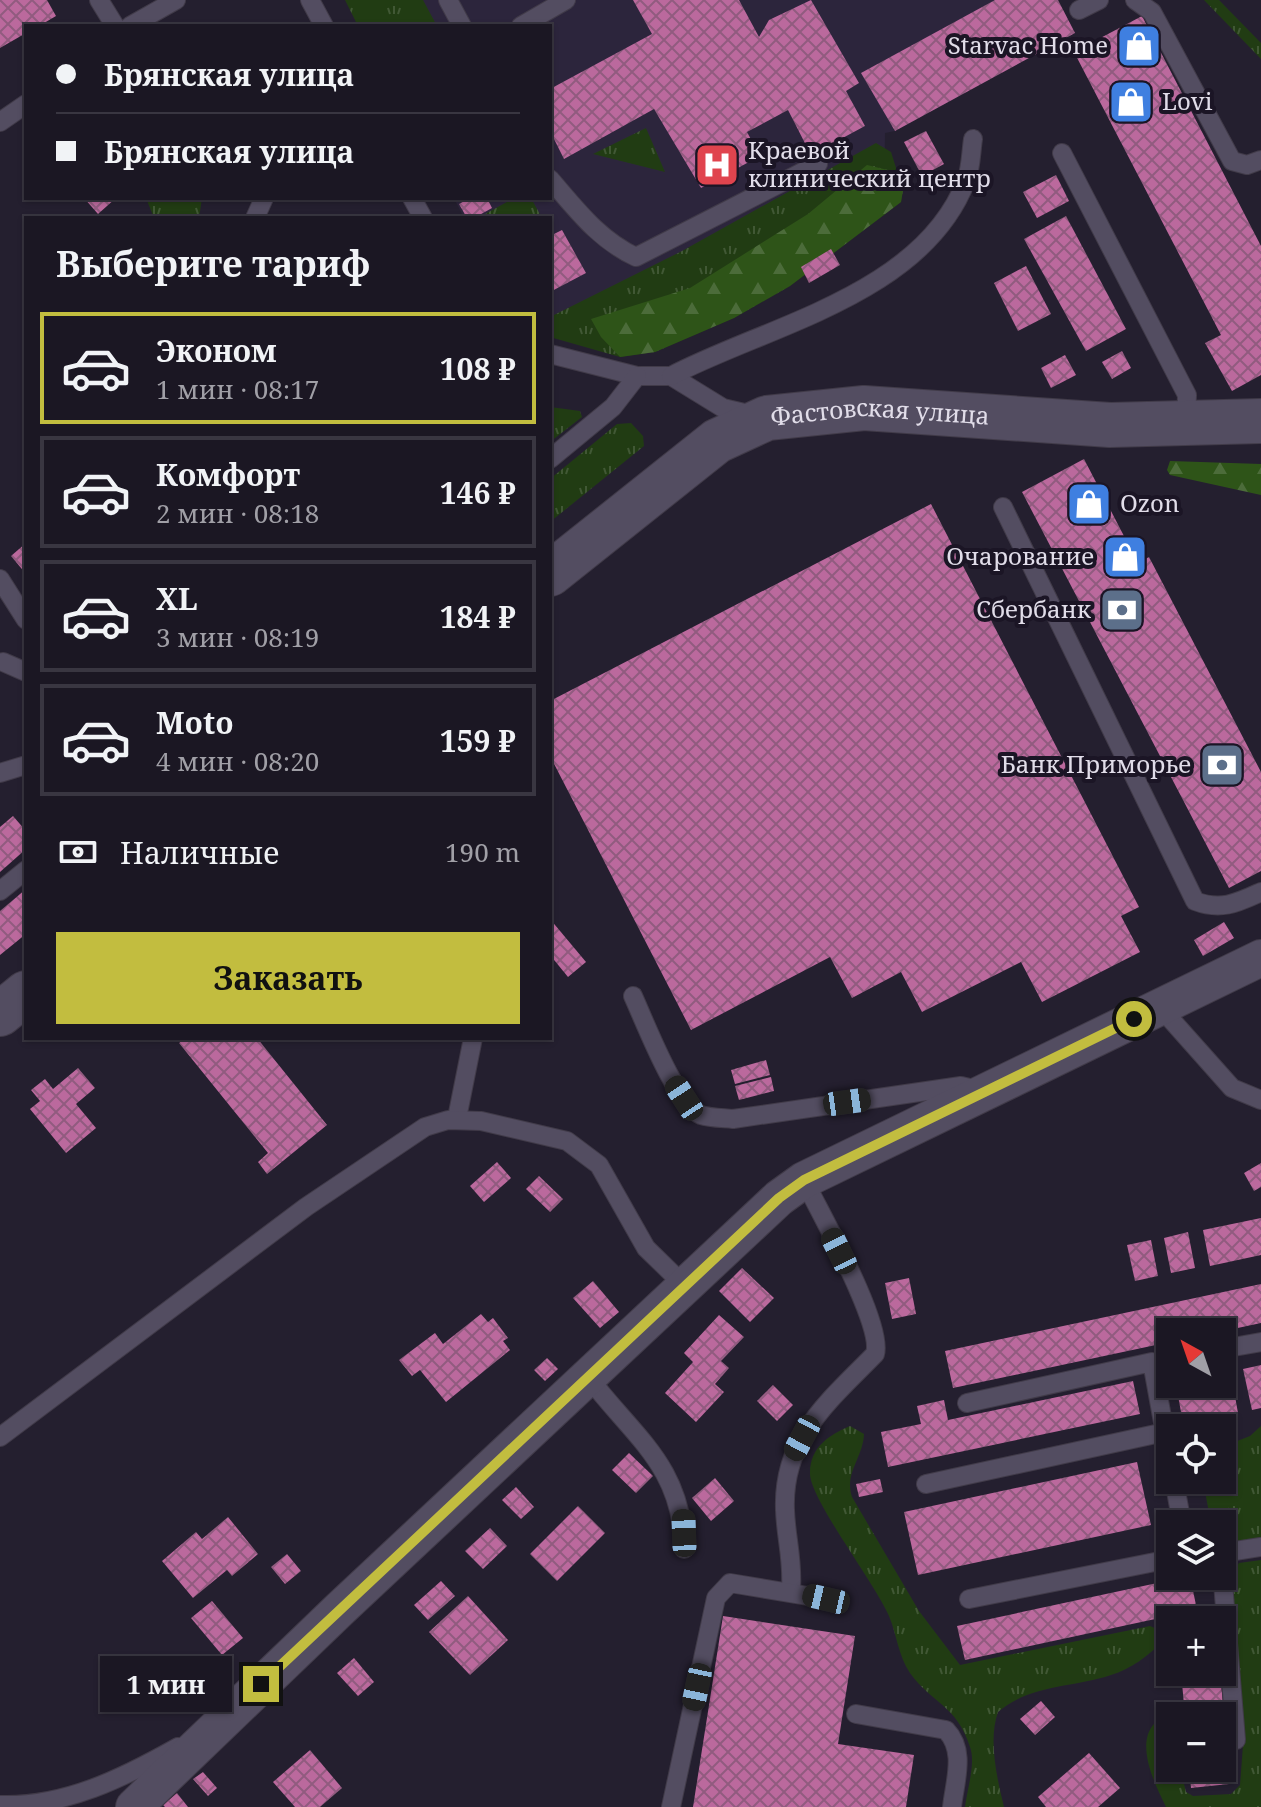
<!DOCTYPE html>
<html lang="ru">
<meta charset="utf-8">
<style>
:root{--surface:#1b1723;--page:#282430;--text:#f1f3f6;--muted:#a09fa6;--line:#393641;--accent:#c2bd3f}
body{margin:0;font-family:"Noto Serif",serif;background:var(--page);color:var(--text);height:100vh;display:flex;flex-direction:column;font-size:30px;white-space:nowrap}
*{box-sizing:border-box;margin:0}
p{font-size:26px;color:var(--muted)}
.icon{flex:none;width:44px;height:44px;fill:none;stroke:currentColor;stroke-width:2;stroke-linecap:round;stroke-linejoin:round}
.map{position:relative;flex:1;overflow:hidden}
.drawer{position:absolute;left:24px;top:216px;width:528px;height:824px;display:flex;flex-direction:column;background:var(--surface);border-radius:0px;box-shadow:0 2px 6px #0004,0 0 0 2px var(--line)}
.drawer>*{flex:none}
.hud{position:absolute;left:24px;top:24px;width:528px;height:176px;border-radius:0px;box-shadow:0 2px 6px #0004,0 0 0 2px var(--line);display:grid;align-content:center;height:176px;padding:0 32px;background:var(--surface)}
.needle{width:52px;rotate:320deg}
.buttons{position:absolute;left:1156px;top:1318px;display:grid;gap:16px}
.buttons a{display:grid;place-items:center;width:80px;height:80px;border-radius:0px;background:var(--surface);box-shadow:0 2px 6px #0004,0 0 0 2px var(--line);font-size:40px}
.end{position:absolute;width:36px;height:36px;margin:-18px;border:10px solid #c2bd3f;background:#111;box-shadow:0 0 0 4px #111}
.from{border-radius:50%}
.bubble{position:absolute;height:56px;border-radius:0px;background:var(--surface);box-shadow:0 2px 6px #0004,0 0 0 2px var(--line);font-size:26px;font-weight:700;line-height:56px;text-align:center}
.car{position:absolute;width:24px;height:48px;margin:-24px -12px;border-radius:10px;box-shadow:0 0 6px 2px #0007;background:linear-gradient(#222 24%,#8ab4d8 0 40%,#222 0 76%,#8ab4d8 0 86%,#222 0)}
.hud b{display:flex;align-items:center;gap:28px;height:76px;font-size:30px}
.hud b+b{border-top:2px solid var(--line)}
.hud i{width:20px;height:20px;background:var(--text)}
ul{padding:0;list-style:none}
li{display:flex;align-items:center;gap:24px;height:112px;margin:0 16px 12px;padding:0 16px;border:4px solid var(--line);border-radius:0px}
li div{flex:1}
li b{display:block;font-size:30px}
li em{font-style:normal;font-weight:700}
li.current{border-color:var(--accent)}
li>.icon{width:72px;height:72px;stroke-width:1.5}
h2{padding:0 32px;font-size:36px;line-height:96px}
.pay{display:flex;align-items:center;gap:20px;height:88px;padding:0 32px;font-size:30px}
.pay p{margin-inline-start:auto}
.action{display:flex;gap:16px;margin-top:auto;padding:16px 32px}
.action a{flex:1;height:92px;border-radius:0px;background:var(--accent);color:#111;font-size:32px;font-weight:700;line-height:92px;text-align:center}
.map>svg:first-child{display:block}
.built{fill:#2c253c}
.grass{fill:url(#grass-tufts)}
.forest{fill:url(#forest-firs)}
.building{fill:url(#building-cross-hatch)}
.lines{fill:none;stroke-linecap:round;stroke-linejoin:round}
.service-casing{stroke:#413b49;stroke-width:20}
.minor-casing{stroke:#413b49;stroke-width:38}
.secondary-casing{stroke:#413b49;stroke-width:46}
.service{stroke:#534d61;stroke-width:18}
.minor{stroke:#534d61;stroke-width:36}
.secondary{stroke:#534d61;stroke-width:44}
.route{stroke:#c2bd3f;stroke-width:10}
.labels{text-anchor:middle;stroke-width:8;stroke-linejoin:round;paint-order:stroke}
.poi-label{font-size:24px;fill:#e1dde9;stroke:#1b1525;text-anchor:end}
.street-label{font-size:24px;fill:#e1dde9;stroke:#1b1525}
</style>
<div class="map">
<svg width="1261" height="1807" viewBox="0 0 1261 1807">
<defs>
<pattern id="grass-tufts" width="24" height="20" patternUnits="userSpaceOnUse" patternTransform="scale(2)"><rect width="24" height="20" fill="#213c13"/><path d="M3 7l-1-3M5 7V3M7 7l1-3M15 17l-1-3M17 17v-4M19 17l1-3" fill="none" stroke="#415835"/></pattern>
<pattern id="forest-firs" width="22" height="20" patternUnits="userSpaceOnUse" patternTransform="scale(2)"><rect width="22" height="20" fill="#2e5418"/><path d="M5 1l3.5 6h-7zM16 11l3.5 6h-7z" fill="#4c6c3a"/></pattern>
<pattern id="building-cross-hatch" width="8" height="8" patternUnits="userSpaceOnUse" patternTransform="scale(2)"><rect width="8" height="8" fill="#bb699d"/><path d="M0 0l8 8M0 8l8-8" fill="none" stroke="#915b7f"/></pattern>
</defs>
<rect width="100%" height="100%" fill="#241f2f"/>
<path class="built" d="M349,0H1058L1075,33L895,131L885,133L884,197L550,325V218H464L454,198H550V26H363Z"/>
<g class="grass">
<path d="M345,0H423L437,26H358Z"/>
<path d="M1204,0H1219L1261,43V59Z"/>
<path d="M646,128L665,172L593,154Z"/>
<path d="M876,143L891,152L903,190L901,202L790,286L734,318L655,352L620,357L550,337V317L682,251Z"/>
<path d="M146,198H202L199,218H154Z"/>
<path d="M514,198H531L542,218H478Z"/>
<path d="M550,407L580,411L582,417L550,442Z"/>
<path d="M631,423L643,436L644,446L550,522V479L617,424Z"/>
<path d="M850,1426L864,1434C863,1458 844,1473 852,1497L919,1611L960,1665L1150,1626L1161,1631L1163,1641C1148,1656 1131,1669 1111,1675C1072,1688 1031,1684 998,1712C988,1740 997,1778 1004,1807H965C967,1790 976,1763 970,1747C957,1705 931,1703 910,1673C898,1655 897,1635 889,1616C875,1583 809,1498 810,1473C810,1447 829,1435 850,1426Z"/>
<path d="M1261,1426V1540L1227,1544L1222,1542V1524H1211L1203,1480H1222V1447L1250,1436Z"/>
<path d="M1261,1560V1807H1166C1153,1780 1127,1729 1170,1714L1173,1716H1170V1768H1180L1186,1792L1193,1796L1231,1794L1240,1785L1243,1745L1231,1576L1239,1563Z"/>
</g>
<g class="forest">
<path d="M867,165L896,172L903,190L901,202L790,286L734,318L655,352L620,357L601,337L591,319L690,288L808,214Z"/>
<path d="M1170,461L1261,464V495L1170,475L1167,470Z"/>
</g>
<g class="building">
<path d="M0,0H47L56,16L39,26H26V33L0,48Z"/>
<path d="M633,0H739L759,37L769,20L811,0L859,83L846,91L865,126L811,155L788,110L747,132L760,156L701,188L654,109L564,159L550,131V89L652,34Z"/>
<path d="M995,0H1058L1075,33L895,131L861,73Z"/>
<path d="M1142,16L1261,246V375L1232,391L1205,343L1221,335L1074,52Z"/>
<path d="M926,131L944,164L922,176L904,142Z"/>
<path d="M1056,175L1069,201L1037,218L1023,192Z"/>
<path d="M84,198H116L98,214Z"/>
<path d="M470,198H487L492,208L474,218H467L459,204Z"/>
<path d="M1066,216L1126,329L1086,351L1024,239Z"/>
<path d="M562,230L586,273L550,292V236Z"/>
<path d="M831,249L840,265L809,283L801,267Z"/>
<path d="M1026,266L1051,314L1018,331L994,283Z"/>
<path d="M1122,351L1131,368L1112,379L1102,362Z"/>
<path d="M1065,355L1076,375L1051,388L1041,368Z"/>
<path d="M1084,459L1138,563L1149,557L1261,772V871L1229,888L1022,492Z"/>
<path d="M931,504L1139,907L1121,916L1140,952L1042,1002L1021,962L922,1012L901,972L852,998L830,957L691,1030L550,756V701Z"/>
<path d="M26,543V574L11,556Z"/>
<path d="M13,816L26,831V849L0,872V827Z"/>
<path d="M26,889V934L0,955V911Z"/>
<path d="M550,919L586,962L568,977L550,955Z"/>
<path d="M1224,922L1234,938L1203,956L1194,940Z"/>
<path d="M186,1038H257L327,1125L267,1174L258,1162L268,1153L179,1043Z"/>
<path d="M766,1060L770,1075L735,1084L731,1070Z"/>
<path d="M78,1068L95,1088L76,1104L96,1128L66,1153L30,1109L40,1101L31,1090L45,1079L53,1089Z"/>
<path d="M771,1077L774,1091L739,1100L735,1086Z"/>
<path d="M497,1162L511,1178L484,1202L470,1186Z"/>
<path d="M1261,1163V1187L1254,1191L1244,1173Z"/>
<path d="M539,1176L563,1199L550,1212L526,1189Z"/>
<path d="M1261,1218V1255L1210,1266L1203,1230Z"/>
<path d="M1188,1232L1195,1268L1171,1273L1164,1238Z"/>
<path d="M1151,1240L1158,1276L1135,1281L1127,1245Z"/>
<path d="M742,1268L774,1298L750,1322L719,1291Z"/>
<path d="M909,1278L916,1314L892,1319L885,1283Z"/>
<path d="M593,1281L619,1312L600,1328L573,1298Z"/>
<path d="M1261,1284V1323L1219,1332H1170V1342L953,1388L945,1351Z"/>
<path d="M481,1314L488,1322L493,1318L508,1338L503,1341L510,1350L446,1402L420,1370L412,1376L399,1360L435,1333L443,1344Z"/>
<path d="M719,1315L744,1337L721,1361L729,1368L715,1384L724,1392L696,1422L665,1393L693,1362L684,1353Z"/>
<path d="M547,1358L558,1369L545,1381L534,1370Z"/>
<path d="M1261,1365V1408L1252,1410L1243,1369Z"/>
<path d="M1231,1374L1238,1413L1220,1417L1223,1428H1184L1176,1385L1222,1384V1375Z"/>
<path d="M1133,1381L1140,1414L888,1467L881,1432L921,1424L917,1406L944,1400L948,1420Z"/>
<path d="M773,1385L793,1405L777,1421L757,1401Z"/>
<path d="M629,1453L653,1476L636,1493L612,1470Z"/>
<path d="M1137,1462L1151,1525L918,1575L904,1512Z"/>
<path d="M715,1478L734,1501L711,1521L692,1498Z"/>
<path d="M880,1479L883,1492L859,1497L856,1484Z"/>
<path d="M516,1487L534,1507L521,1519L502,1500Z"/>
<path d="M578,1506L605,1533L557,1581L530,1554Z"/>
<path d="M228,1517L258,1554L232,1576L227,1570L193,1598L162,1561L196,1532L202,1539Z"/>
<path d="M490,1528L507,1546L483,1569L465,1551Z"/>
<path d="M287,1554L301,1571L285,1584L271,1567Z"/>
<path d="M1190,1576L1197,1610L965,1660L957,1626Z"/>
<path d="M441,1581L455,1596L428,1620L414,1605Z"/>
<path d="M468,1596L508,1640L470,1675L429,1632Z"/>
<path d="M212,1601L243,1638L222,1655L191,1618Z"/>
<path d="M723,1616L855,1636L838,1744L914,1755L906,1807H693Z"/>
<path d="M354,1658L374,1682L358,1696L337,1673Z"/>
<path d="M1181,1672H1220L1224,1716H1185Z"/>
<path d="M1041,1701L1055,1717L1035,1735L1020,1719Z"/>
<path d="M1222,1723L1229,1784L1191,1788L1189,1768H1222Z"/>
<path d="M310,1750L342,1788L320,1807H295L273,1782Z"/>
<path d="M1089,1753L1120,1788L1098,1807H1046L1038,1797Z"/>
<path d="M203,1772L217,1788L208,1796L193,1779Z"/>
<path d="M177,1793L188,1807H165L163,1805Z"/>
</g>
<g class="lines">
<g class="service-casing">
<g id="service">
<path d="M99,0L115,26"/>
<path d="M310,0L324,26"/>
<path d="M448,0L462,26"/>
<path d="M1135,0L1152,12L1232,161L1247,165L1261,160"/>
<path d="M1079,10L1099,0"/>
<path d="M130,26L176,0"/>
<path d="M521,26L566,0"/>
<path d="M0,122L26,104"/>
<path d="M1062,153L1187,395L1186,422"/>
<path d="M550,179C576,209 599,240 636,257L818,164"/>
<path d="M412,198L423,218"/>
<path d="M255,218L264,198"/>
<path d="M550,354L637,376H671L723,408L753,415"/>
<path d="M671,376C766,326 922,295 966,181C971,169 971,152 973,139"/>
<path d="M550,459L613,407L637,376"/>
<path d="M1003,507L1195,901C1221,911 1237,903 1261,892"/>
<path d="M0,579L26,620"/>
<path d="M3,662L26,672"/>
<path d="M0,773L26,765"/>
<path d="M0,891L26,870"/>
<path d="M633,996C645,1022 676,1104 701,1115C710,1118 723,1118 733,1119L961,1086L978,1090"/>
<path d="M1159,1006L1232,1088L1261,1100"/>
<path d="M457,1118L473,1038"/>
<path d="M1222,1349L1261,1342"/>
<path d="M589,1378C635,1438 682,1466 684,1549"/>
<path d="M967,1403L1152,1362L1170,1461"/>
<path d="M0,1437L306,1207L425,1127L448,1120L481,1121L567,1141L599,1165L646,1248L685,1286"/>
<path d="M1174,1480L1182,1524"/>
<path d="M926,1484L1165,1432"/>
<path d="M1222,1553L1261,1547"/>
<path d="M1222,1571L1236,1740"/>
<path d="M791,1590C793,1558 786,1539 785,1510C782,1438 829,1401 875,1354C884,1325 820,1213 804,1180"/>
<path d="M969,1599L1170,1559"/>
<path d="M856,1714L946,1730C966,1751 955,1780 952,1807"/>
<path d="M0,1805C65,1807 123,1778 178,1747"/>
<path d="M671,1807L716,1598L730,1583L826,1599"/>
</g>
</g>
<g class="minor-casing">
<path id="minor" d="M134,1807L340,1609L779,1198L804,1180L1261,958"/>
</g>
<g class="secondary-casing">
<g id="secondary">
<path id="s1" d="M550,574L717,441L767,418L864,408L1110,425L1261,421"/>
<path d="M0,1014L26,993"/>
</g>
</g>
<use href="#service" class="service"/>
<use href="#minor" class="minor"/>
<use href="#secondary" class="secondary"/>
</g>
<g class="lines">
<path class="route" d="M261,1684L779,1198L804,1180L1134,1019"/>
</g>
<defs>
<g id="shop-square" transform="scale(2.3)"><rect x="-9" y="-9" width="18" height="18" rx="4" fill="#3f7fe0" stroke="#1b1525"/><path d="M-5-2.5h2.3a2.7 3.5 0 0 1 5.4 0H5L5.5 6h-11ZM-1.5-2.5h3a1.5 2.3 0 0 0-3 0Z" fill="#fff"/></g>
<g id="hospital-square" transform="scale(2.3)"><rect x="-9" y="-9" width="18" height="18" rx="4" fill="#e0444e" stroke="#1b1525"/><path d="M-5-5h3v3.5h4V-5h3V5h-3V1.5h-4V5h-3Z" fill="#fff"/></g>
<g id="bank-square" transform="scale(2.3)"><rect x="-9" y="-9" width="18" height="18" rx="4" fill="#5c6f8a" stroke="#1b1525"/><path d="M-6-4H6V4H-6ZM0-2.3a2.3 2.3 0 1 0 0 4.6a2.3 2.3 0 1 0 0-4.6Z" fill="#fff"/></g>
</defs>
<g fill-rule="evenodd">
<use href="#shop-square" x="1139" y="46"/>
<use href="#shop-square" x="1131" y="102"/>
<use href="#hospital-square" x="717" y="165"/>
<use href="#shop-square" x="1089" y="504"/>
<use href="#shop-square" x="1125" y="557"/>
<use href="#bank-square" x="1122" y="610"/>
<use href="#bank-square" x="1222" y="765"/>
</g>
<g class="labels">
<g class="poi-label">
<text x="1108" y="54">Starvac Home</text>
<text x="1162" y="110" text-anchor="start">Lovi</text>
<text x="748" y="159" text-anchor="start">Краевой<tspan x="748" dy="28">клинический центр</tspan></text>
<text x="1120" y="512" text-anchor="start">Ozon</text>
<text x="1094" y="565">Очарование</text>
<text x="1091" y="618">Сбербанк</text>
<text x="1191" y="773">Банк Приморье</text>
</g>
<g class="street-label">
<text dy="8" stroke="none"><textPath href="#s1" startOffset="382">Фастовская улица</textPath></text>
</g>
</g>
</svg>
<div class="buttons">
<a><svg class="needle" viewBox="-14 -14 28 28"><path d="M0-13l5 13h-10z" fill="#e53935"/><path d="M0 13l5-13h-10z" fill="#a09fa6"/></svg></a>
<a><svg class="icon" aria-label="locate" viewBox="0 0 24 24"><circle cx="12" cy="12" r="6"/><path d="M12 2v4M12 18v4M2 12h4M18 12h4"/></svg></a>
<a><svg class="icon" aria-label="layers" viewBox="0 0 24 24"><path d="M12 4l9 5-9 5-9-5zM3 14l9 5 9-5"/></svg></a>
<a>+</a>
<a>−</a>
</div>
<i class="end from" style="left:1134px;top:1019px"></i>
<i class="end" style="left:261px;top:1684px"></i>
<div class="bubble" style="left:100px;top:1656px;width:132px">1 мин</div>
<i class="car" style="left:684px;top:1098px;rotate:327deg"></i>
<i class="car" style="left:847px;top:1102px;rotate:82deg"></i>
<i class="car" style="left:839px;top:1251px;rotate:334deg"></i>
<i class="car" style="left:802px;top:1438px;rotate:208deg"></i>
<i class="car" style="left:684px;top:1533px;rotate:358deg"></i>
<i class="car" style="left:826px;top:1599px;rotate:283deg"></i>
<i class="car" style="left:697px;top:1687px;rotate:192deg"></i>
<div class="hud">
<b><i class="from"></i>Брянская улица</b>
<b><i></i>Брянская улица</b>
</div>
<section class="drawer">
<h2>Выберите тариф</h2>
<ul>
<li class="current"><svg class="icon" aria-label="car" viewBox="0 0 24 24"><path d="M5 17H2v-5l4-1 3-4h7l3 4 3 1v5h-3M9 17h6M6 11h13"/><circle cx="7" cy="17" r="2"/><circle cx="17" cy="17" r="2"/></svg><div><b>Эконом</b><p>1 мин · 08:17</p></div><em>108 ₽</em></li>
<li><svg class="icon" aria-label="car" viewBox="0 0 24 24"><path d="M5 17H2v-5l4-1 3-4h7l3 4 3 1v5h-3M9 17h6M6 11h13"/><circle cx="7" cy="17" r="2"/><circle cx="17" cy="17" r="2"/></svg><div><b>Комфорт</b><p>2 мин · 08:18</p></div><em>146 ₽</em></li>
<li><svg class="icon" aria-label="car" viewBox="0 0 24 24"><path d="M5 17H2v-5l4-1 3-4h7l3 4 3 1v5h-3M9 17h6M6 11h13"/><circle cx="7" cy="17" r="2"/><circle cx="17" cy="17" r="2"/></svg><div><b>XL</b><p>3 мин · 08:19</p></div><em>184 ₽</em></li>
<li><svg class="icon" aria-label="car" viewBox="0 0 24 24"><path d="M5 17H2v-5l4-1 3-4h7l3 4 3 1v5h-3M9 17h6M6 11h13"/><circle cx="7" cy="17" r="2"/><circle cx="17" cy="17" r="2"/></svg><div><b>Moto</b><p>4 мин · 08:20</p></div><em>159 ₽</em></li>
</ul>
<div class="pay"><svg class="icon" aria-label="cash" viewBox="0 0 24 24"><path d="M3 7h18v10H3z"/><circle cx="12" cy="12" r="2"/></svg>Наличные<p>190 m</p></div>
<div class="action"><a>Заказать</a></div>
</section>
</div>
